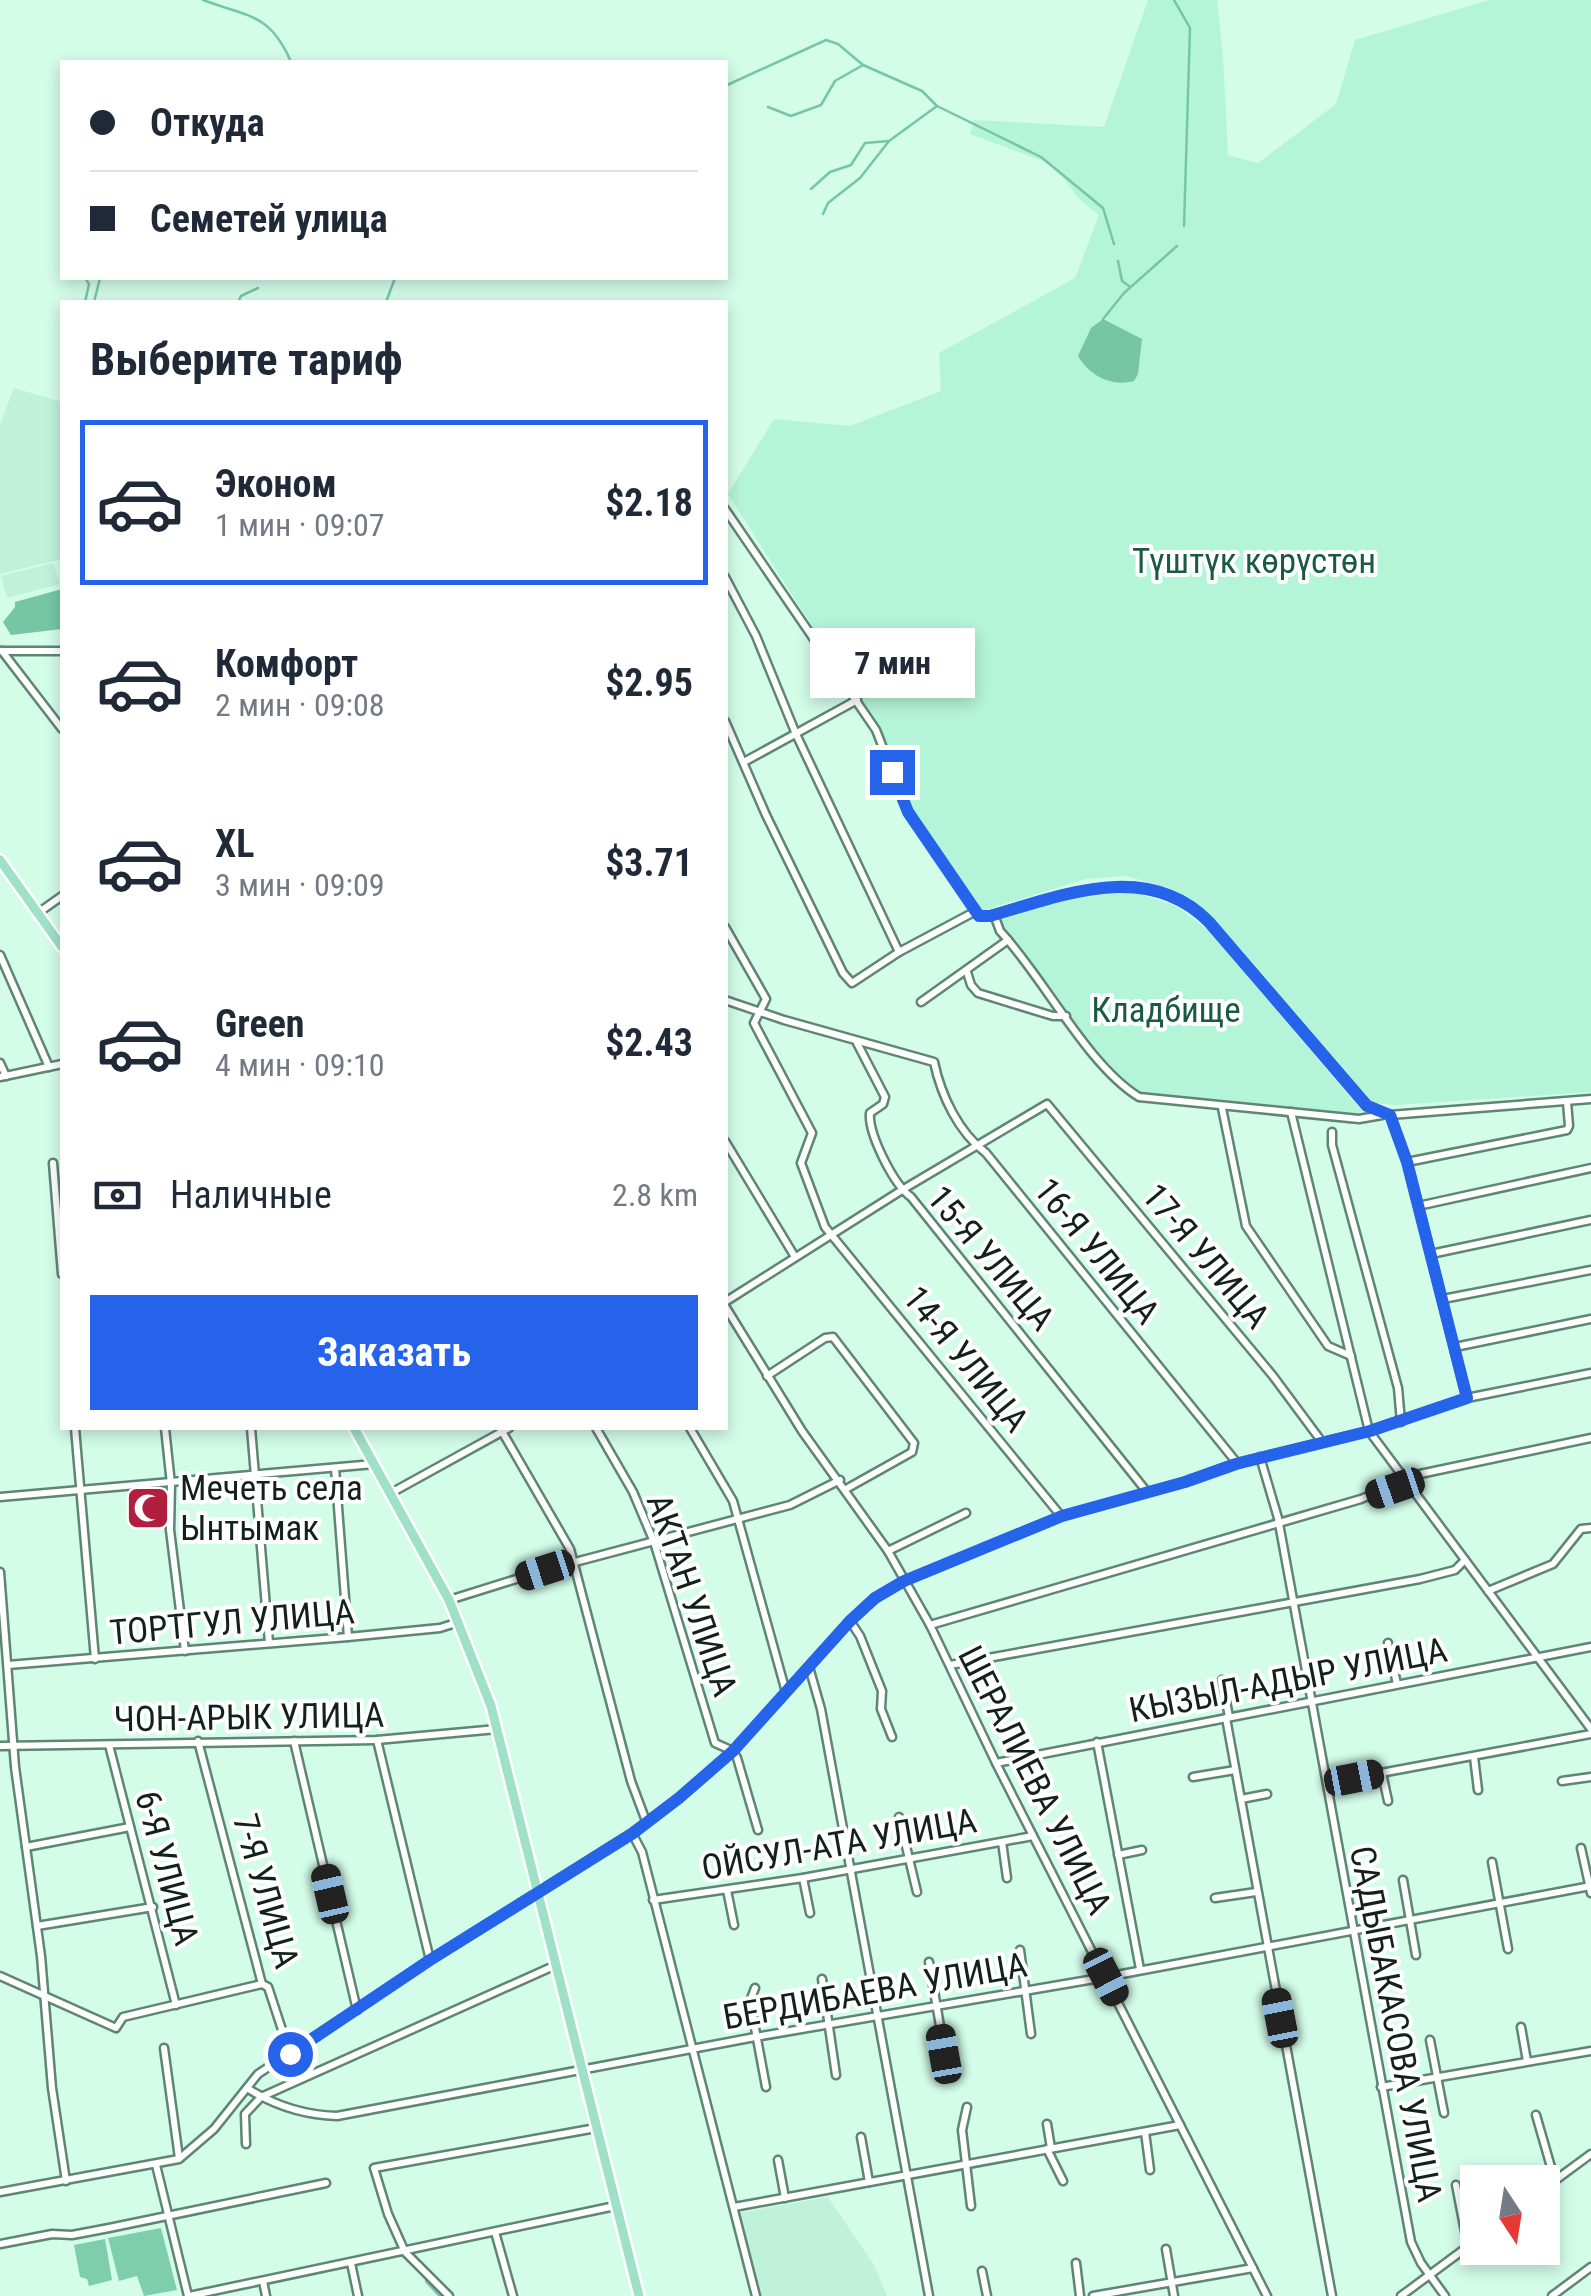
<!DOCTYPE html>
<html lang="ru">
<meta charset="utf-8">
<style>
:root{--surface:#fff;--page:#f6f6f7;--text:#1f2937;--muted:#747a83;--line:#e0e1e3;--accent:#2563eb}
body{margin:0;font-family:"Roboto Condensed",sans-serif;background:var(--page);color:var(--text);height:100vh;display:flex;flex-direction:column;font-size:38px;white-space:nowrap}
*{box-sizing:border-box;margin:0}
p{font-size:32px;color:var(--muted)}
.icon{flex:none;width:55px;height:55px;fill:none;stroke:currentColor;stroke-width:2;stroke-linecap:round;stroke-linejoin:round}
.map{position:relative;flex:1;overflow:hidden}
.details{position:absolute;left:60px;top:300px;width:668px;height:1130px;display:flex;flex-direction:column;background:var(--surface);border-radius:0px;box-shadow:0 5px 15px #0003}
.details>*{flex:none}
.banner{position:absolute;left:60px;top:60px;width:668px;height:220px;border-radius:0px;box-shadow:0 5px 15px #0003;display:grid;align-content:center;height:220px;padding:0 30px;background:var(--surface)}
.needle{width:65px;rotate:168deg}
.tools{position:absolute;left:1460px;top:2165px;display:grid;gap:20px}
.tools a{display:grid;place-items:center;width:100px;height:100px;border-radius:0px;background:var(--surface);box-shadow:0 5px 15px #0003;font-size:50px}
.end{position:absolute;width:45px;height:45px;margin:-22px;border:12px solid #2563eb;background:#fff;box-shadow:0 0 0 5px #fff}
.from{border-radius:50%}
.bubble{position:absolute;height:70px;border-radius:0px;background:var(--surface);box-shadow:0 5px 15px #0003;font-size:32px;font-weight:700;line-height:70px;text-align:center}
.car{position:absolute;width:30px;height:60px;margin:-30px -15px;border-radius:12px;box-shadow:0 0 8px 2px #0007;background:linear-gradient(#222 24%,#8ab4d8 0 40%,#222 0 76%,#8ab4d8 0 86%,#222 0)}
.banner b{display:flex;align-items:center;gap:35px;height:95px;font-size:38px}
.banner b+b{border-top:2px solid var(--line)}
.banner i{width:25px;height:25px;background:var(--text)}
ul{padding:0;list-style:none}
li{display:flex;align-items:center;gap:30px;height:165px;margin:0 20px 15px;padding:0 10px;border:5px solid transparent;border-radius:0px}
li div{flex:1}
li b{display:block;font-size:38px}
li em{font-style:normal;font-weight:700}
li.active{border-color:var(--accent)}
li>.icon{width:90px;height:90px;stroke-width:1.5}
h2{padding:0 30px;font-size:45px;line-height:120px}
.pay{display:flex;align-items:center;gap:25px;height:110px;padding:0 30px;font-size:38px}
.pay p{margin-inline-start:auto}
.cta{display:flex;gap:20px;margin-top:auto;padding:20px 30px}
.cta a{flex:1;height:115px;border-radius:0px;background:var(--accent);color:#fff;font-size:40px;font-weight:700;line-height:115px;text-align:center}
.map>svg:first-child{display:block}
.built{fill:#bff1db}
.green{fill:#b4f4d8}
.forest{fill:#7eceae}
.water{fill:#76c6a6}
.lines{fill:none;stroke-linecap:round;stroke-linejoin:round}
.stream{stroke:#76c6a6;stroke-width:2.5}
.canal{stroke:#76c6a6;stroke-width:6}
.minor-casing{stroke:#5f8575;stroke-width:11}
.major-casing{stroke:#fff;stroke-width:14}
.minor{stroke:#fff;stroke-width:6}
.major{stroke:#9fe0c8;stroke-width:9}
.route{stroke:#2563eb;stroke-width:12}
.labels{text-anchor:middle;stroke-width:8;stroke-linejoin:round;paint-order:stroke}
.park-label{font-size:35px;fill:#1a5943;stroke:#fff}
.street-label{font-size:35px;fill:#12211b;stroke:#fff}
.poi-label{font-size:35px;fill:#12211b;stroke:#fff;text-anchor:start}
</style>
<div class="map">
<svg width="1591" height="2296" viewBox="0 0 1591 2296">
<rect width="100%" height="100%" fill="#d3fce9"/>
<g class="built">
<path d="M14,388L62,402V559L0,574V424Z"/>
<path d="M53,563L60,584L7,598L1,576Z"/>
<path d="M828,2197L874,2265L887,2296H760L739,2213Z"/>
</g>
<g class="green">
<path d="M1148,0H1217L1223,57L1228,155L1258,163L1336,104L1355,40L1489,0H1591V1092L1396,1105L1371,1103L1209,915L1172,889L1126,876L1085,879L981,911L898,797L873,722L728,494L774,419L850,426L941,391L939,353L1075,278L1099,215L1079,199L1054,165L970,134L974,120L1104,127Z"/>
<path d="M1127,890L1176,906L1208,930L1362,1111L1355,1116L1143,1099L1113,1082L1002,935L996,920L1092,891Z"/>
</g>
<g class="forest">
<path d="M161,2228L177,2290L144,2296L137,2276L119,2281L108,2238Z"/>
<path d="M105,2239L112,2280L89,2286L87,2279L80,2277L74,2245Z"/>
</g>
<g class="water">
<path d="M1103,319L1142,339L1138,374L1134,381C1111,387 1090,376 1078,356L1091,328Z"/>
<path d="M62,589V629L11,635L3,622L15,607V602Z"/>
</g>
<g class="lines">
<g class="stream">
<path d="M203,0C248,17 270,13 291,62"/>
<path d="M1174,0L1190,28L1184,226"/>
<path d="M725,86L826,40L838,44L863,65"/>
<path d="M768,107L791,116L821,105L835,81L863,65L922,91L937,106L1041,157L1103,208L1114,244"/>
<path d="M811,189L830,172L851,165L865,143L889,141"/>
<path d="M823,214L828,203L860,178L889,141L937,106"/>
<path d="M1118,261L1122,281L1129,286"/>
<path d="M85,278L89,284L85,302"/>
<path d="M94,302L100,278"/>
<path d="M238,302L241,296L258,288"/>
<path d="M386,302L395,278"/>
<path d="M1103,319L1124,293L1177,246"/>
<path d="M62,358V357"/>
</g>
<path class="canal" d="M428,2281L442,2296"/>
<g class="minor-casing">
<g id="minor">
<path d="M725,509L876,730L908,812L979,916H989C1060,896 1148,859 1209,922L1367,1105L1390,1115L1591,1099"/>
<path d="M725,577L756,636L796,734L899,952"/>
<path d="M1,651H62"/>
<path d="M2,651L62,729"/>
<path d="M725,721L766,815L843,973L852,983L899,952L974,912"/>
<path d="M744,762L857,700"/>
<path d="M38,913L62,896"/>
<path d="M996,920L1000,931C1044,978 1087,1065 1139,1097L1359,1119L1382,1115"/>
<path d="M725,927L766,999L754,1023L812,1133L801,1163L825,1227L1061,1516"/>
<path d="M0,955L49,1067"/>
<path d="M967,972L971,985L978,993L1053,1016H1066"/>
<path d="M725,1000L784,1020L934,1062C941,1095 958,1132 986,1153L1237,1463"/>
<path d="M921,1002L1008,940"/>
<path d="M857,1043L885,1097L883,1104L870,1113C868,1134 894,1185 911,1197L1147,1492"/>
<path d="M0,1063L6,1076"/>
<path d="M0,1077L62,1064"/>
<path d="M1222,1108L1246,1226L1328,1346L1351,1356"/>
<path d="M1291,1112L1369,1431L1591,1729"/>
<path d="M1390,1115L1407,1162L1467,1398"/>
<path d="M1332,1132V1145L1398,1388L1401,1422"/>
<path d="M725,1141L795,1257"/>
<path d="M1407,1162L1567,1130L1569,1126L1567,1102"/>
<path d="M53,1163L62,1274"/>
<path d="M1418,1206L1591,1168"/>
<path d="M1431,1254L1591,1220"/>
<path d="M1443,1299L1591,1270"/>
<path d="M725,1302L902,1190L1047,1104L1273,1376L1322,1442"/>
<path d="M725,1306L802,1431L888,1551L930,1625L996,1763L1267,2296"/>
<path d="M1455,1347L1591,1319"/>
<path d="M767,1376L825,1338L833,1337L914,1443L912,1452L846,1489"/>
<path d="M75,1428L95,1659"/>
<path d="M165,1428L171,1484L170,1530L185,1651"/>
<path d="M251,1428L269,1643"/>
<path d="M500,1428L570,1549L631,1781L646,1821"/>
<path d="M596,1428L633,1492L654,1542L715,1743L733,1751L737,1758L758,1830"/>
<path d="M690,1428L733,1501L786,1692"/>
<path d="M1260,1457L1278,1518L1411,2242L1421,2263L1445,2296"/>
<path d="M335,1468L348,1637"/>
<path d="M391,1493L509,1428"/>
<path d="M0,1497L374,1464"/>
<path d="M888,1551L966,1513"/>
<path d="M0,1572L15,1767L41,1956L52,2088L66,2181"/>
<path d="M1488,1591L1553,1564L1581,1529L1591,1528"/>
<path d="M449,1600L545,1570L790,1505L840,1480"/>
<path d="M850,1621L860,1636L882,1691L881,1709L892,1737"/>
<path d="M930,1625L1361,1499L1420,1474L1591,1438"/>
<path d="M1388,1643L1397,1684"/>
<path d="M8,1665L348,1637L440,1628L459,1622"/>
<path d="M950,1665L1420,1579L1455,1570L1465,1560"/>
<path d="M809,1667L821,1709L929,2296"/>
<path d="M1222,1680L1229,1717"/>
<path d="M1226,1718L1332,2296"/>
<path d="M377,1740L430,1960"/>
<path d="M198,1741L262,1984L268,1987L290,2054"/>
<path d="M294,1741L357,2010"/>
<path d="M1097,1742L1140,1969"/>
<path d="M109,1745L176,2005"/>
<path d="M0,1746L377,1740L497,1729"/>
<path d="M1474,1757L1478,1790"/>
<path d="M996,1763L1591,1647"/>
<path d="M1382,1773L1388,1801"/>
<path d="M1193,1777L1235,1770"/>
<path d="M1562,1781L1591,1777"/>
<path d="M1327,1783L1591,1734"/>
<path d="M1241,1799L1267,1794"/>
<path d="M899,1817L917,1892"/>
<path d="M632,1833L642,1852L756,2296"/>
<path d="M1002,1842L1007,1878"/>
<path d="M26,1847L130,1827"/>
<path d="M1581,1848L1591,1893"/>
<path d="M1118,1855L1142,1850"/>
<path d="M1492,1862L1508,1949"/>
<path d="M803,1878L810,1913"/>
<path d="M1403,1880L1416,1955"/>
<path d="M727,1890L734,1925"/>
<path d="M1215,1898L1256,1892"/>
<path d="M653,1900L803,1878L1033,1836"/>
<path d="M37,1926L153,1907"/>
<path d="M1020,1950L1031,2034"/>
<path d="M929,1962L945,2055"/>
<path d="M0,1976L116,2028L123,2017L262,1984"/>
<path d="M822,1979L836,2075"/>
<path d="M755,1988L750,2001L766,2087"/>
<path d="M1521,2027L1527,2061"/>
<path d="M1430,2040L1444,2113"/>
<path d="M164,2048L179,2158"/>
<path d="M1381,2087L1591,2051"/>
<path d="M247,2088C275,2106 304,2115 337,2116L755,2037L1106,1977L1591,1886"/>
<path d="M967,2107L962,2130L971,2206"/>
<path d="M1536,2115L1555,2181"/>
<path d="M1047,2124L1051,2148"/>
<path d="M1145,2132L1150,2170"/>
<path d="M861,2137L869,2182"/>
<path d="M246,2144L245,2114L261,2097L556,1965"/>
<path d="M1047,2149L1063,2181"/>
<path d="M778,2160L785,2198"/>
<path d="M156,2165L188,2296"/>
<path d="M1456,2185L1468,2247"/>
<path d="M1542,2190L1591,2154"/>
<path d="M0,2192L179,2159L214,2129L258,2074L430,1960L632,1833L679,1798L733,1751L850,1621L875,1598L904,1581L1062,1516L1185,1482L1237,1463L1369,1431L1467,1398L1591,1373"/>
<path d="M734,2207L1180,2125"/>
<path d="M495,2232L513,2296"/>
<path d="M0,2244L52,2234L72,2235L109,2228L326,2183"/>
<path d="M1166,2249L1174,2296"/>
<path d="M351,2263L358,2296"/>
<path d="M1076,2263L1080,2296"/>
<path d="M982,2271L987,2296"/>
<path d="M263,2281L266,2296"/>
<path d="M189,2296L615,2206"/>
<path d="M449,2296L405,2252L388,2214L374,2168L596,2128"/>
<path d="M1093,2296L1253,2268"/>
<path d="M1401,2296L1478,2239"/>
<path d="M1552,2296L1591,2267"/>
</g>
</g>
<g class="major-casing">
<g id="major">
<path d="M0,860L62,947"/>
<path d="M354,1428L449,1600L491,1706L639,2296"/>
</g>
</g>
<use href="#minor" class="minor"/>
<use href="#major" class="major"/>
</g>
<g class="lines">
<path class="route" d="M290,2054L430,1960L632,1834L679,1798L733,1751L850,1621L875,1598L904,1581L1062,1516L1185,1482L1236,1464L1370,1431L1467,1398L1407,1162L1390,1115L1367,1106L1209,922C1147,859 1061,896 990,916H979L908,812L892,772"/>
</g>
<defs>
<g id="mosque-square" transform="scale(2.25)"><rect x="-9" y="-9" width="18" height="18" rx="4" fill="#b21f3e" stroke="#fff"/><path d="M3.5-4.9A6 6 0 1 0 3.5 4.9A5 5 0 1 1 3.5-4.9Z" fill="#fff"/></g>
</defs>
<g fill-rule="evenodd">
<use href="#mosque-square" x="148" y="1508"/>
</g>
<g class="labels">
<g class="park-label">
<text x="1254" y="573">Түштүк көрүстөн</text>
<text x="1166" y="1022">Кладбище</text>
</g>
<g class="street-label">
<text transform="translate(1097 1251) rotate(51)" y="12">16-Я УЛИЦА</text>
<text transform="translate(1206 1256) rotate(50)" y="12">17-Я УЛИЦА</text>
<text transform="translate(991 1258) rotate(50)" y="12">15-Я УЛИЦА</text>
<text transform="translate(966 1359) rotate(51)" y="12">14-Я УЛИЦА</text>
<text transform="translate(692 1595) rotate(71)" y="12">АКТАН УЛИЦА</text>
<text transform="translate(232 1622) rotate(-5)" y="12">ТОРТГУЛ УЛИЦА</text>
<text transform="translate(1288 1680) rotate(-11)" y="12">КЫЗЫЛ-АДЫР УЛИЦА</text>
<text transform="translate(249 1717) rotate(-1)" y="12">ЧОН-АРЫК УЛИЦА</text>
<text transform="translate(1035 1780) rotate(63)" y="12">ШЕРАЛИЕВА УЛИЦА</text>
<text transform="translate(839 1844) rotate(-10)" y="12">ОЙСУЛ-АТА УЛИЦА</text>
<text transform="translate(167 1868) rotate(75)" y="12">6-Я УЛИЦА</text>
<text transform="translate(266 1891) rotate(74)" y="12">7-Я УЛИЦА</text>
<text transform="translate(875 1991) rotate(-10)" y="12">БЕРДИБАЕВА УЛИЦА</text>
<text transform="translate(1396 2024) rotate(79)" y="12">САДЫБАКАСОВА УЛИЦА</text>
</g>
<g class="poi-label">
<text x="180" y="1500">Мечеть села<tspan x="180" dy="40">Ынтымак</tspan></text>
</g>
</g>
</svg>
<div class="tools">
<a><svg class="needle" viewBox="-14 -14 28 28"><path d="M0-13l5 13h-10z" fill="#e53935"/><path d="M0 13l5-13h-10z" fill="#747a83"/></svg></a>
</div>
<i class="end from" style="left:290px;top:2054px"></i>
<i class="end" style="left:892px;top:772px"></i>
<div class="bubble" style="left:810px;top:628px;width:165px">7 мин</div>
<i class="car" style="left:1395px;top:1488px;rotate:251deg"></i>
<i class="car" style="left:545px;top:1570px;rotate:252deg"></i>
<i class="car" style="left:1354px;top:1778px;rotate:79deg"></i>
<i class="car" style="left:330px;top:1894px;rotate:347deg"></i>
<i class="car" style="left:1106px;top:1977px;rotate:153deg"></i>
<i class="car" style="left:1280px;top:2018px;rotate:349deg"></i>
<i class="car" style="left:944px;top:2054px;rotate:350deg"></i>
<div class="banner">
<b><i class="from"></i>Откуда</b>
<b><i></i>Семетей улица</b>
</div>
<section class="details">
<h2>Выберите тариф</h2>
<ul>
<li class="active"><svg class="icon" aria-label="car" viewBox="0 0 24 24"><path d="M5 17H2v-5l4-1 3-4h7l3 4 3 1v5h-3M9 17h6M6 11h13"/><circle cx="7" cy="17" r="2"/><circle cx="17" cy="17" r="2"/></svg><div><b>Эконом</b><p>1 мин · 09:07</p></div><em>$2.18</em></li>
<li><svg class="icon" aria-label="car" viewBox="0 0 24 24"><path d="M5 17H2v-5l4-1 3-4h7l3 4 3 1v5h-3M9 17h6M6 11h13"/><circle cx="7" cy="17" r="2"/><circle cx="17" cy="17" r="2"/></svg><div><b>Комфорт</b><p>2 мин · 09:08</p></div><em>$2.95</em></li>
<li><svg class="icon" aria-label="car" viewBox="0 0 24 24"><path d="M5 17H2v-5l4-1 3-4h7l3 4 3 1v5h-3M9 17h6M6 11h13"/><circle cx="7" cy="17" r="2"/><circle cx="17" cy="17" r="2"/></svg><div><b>XL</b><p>3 мин · 09:09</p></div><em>$3.71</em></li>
<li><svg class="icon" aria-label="car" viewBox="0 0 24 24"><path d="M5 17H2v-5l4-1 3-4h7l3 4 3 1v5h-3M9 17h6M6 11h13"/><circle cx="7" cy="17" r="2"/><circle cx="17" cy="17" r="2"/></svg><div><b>Green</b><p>4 мин · 09:10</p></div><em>$2.43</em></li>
</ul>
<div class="pay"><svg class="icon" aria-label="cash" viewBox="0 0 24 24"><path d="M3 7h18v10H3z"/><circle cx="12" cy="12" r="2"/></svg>Наличные<p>2.8 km</p></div>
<div class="cta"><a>Заказать</a></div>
</section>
</div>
